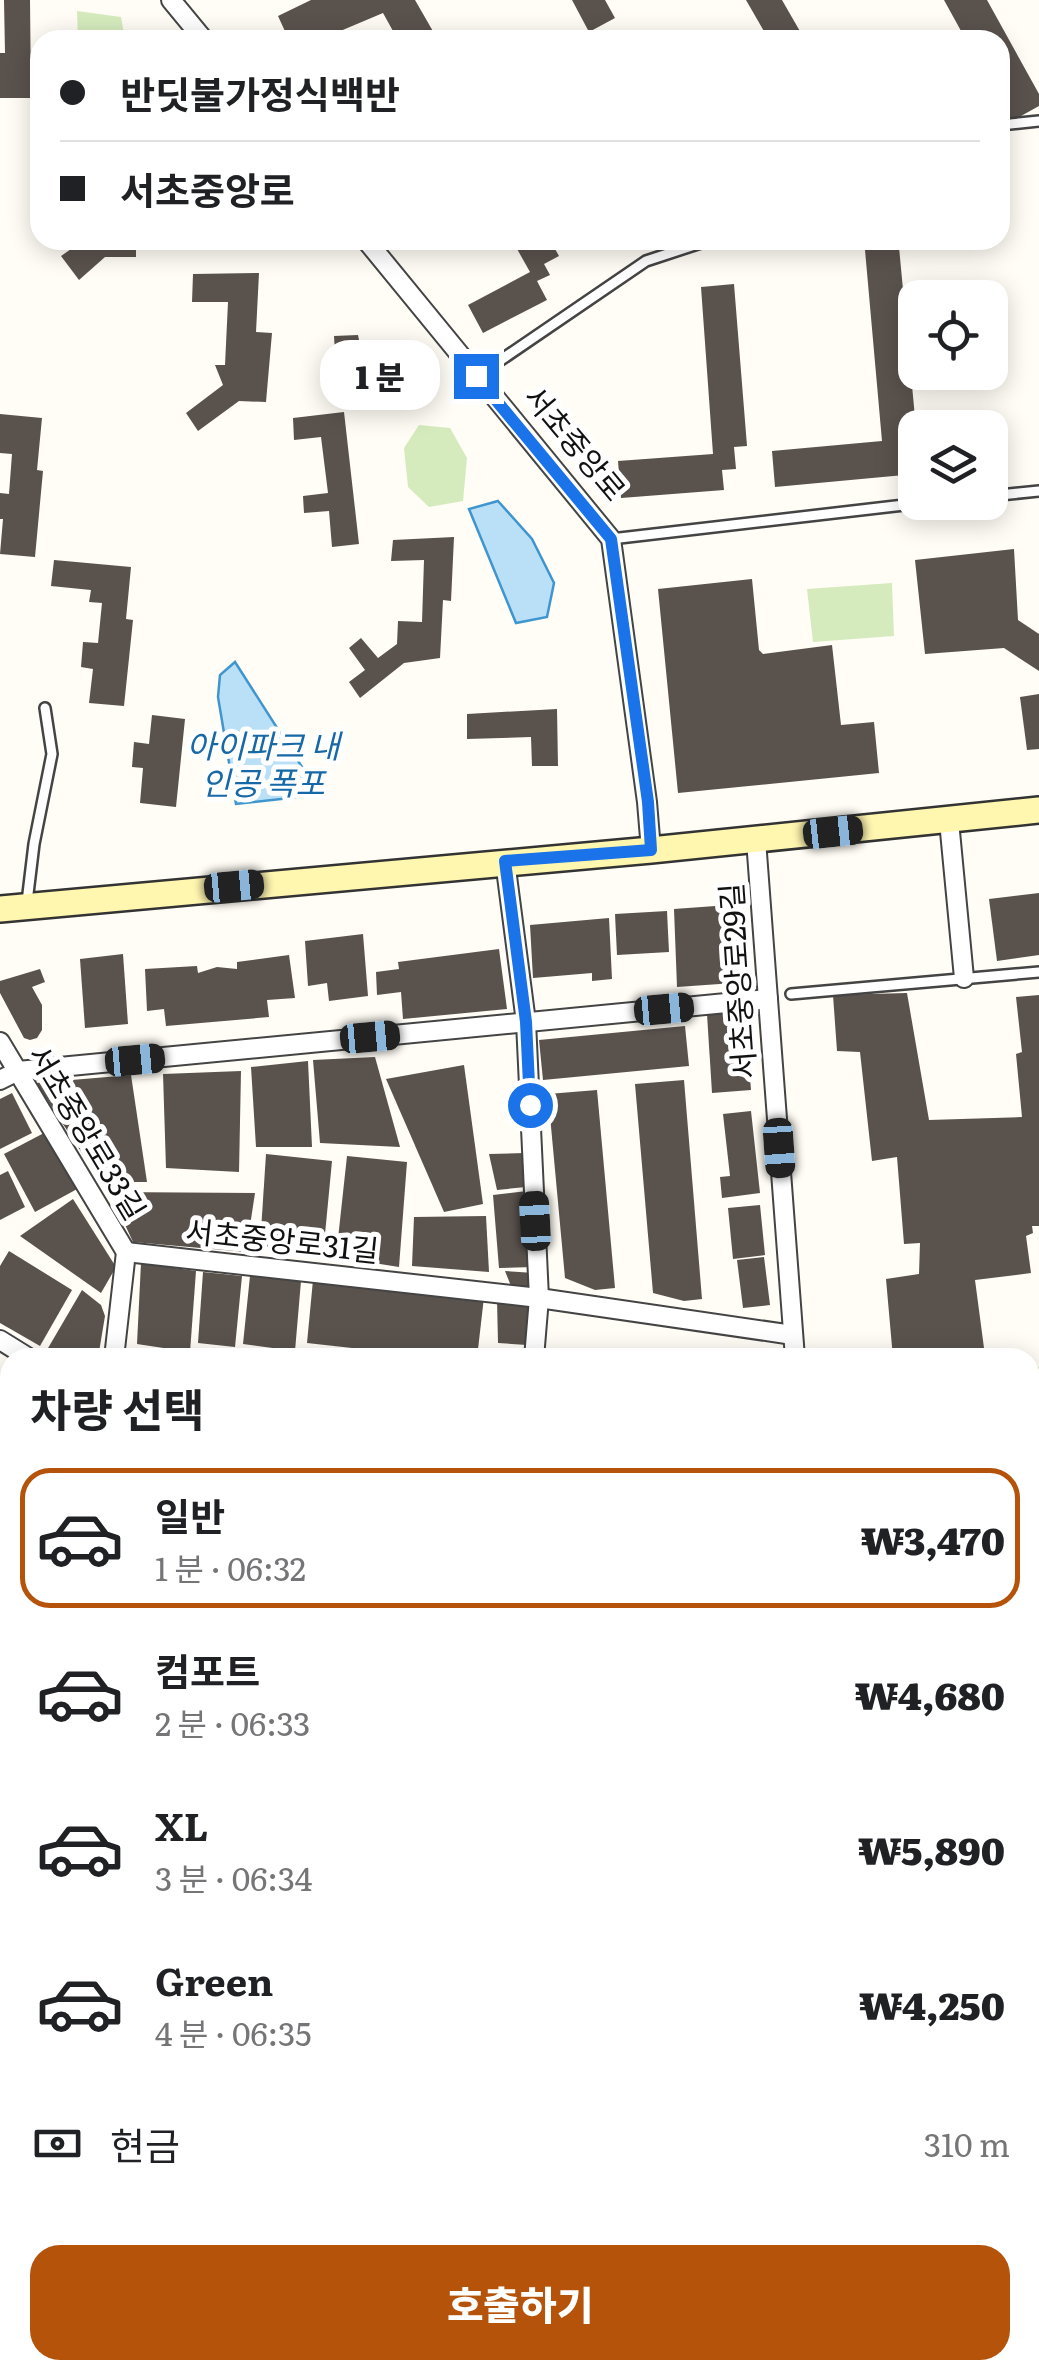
<!DOCTYPE html>
<html lang="ko">
<meta charset="utf-8">
<style>
:root{--surface:#fff;--page:#f2f2f2;--text:#202124;--muted:#757577;--line:#e0e0e0;--accent:#b45309}
body{margin:0;font-family:Literata,"Noto Sans KR",serif;background:var(--page);color:var(--text);height:100vh;display:flex;flex-direction:column;font-size:38px;white-space:nowrap}
*{box-sizing:border-box;margin:0}
p{font-size:32px;color:var(--muted)}
.icon{flex:none;width:55px;height:55px;fill:none;stroke:currentColor;stroke-width:2;stroke-linecap:round;stroke-linejoin:round}
.map{position:relative;flex:1;overflow:hidden}
.side{position:absolute;left:0px;top:1348px;width:1040px;height:1032px;display:flex;flex-direction:column;background:var(--surface);border-radius:30px 30px 0 0;box-shadow:0 5px 25px #0003}
.side>*{flex:none}
.hud{position:absolute;left:30px;top:30px;width:980px;height:220px;border-radius:30px;box-shadow:0 5px 25px #0003;display:grid;align-content:center;height:220px;padding:0 30px;background:var(--surface)}
.fabs{position:absolute;left:898px;top:280px;display:grid;gap:20px}
.fabs a{display:grid;place-items:center;width:110px;height:110px;border-radius:20px;background:var(--surface);box-shadow:0 5px 25px #0003;font-size:50px}
.end{position:absolute;width:45px;height:45px;margin:-22px;border:12px solid #1a73e8;background:#fff;box-shadow:0 0 0 5px #fff}
.from{border-radius:50%}
.bubble{position:absolute;height:70px;border-radius:30px;background:var(--surface);box-shadow:0 5px 25px #0003;font-size:32px;font-weight:800;line-height:70px;text-align:center}
.car{position:absolute;width:30px;height:60px;margin:-30px -15px;border-radius:12px;box-shadow:0 0 8px 2px #0007;background:linear-gradient(#222 24%,#8ab4d8 0 40%,#222 0 76%,#8ab4d8 0 86%,#222 0)}
.hud b{display:flex;align-items:center;gap:35px;height:95px;font-size:38px}
.hud b+b{border-top:2px solid var(--line)}
.hud i{width:25px;height:25px;background:var(--text)}
ul{padding:0;list-style:none}
li{display:flex;align-items:center;gap:30px;height:140px;margin:0 20px 15px;padding:0 10px;border:5px solid transparent;border-radius:30px}
li div{flex:1}
li b{display:block;font-size:38px}
li em{font-style:normal;font-weight:800}
li.on{border-color:var(--accent)}
li>.icon{width:90px;height:90px;stroke-width:1.5}
h2{padding:0 30px;font-size:45px;line-height:120px}
.pay{display:flex;align-items:center;gap:25px;height:110px;padding:0 30px;font-size:38px}
.pay p{margin-inline-start:auto}
.cta{display:flex;gap:20px;margin-top:auto;padding:20px 30px}
.cta a{flex:1;height:115px;border-radius:30px;background:var(--accent);color:#fff;font-size:40px;font-weight:800;line-height:115px;text-align:center}
.map>svg:first-child{display:block}
.green{fill:#d5ebbd}
.water{fill:#b9e0f7;stroke:#3f96cf;stroke-width:2.5}
.building{fill:#5a524d}
.lines{fill:none;stroke-linecap:round;stroke-linejoin:round}
.lane-casing{stroke:#444;stroke-width:14}
.street-casing{stroke:#444;stroke-width:22}
.secondary-casing{stroke:#333;stroke-width:30}
.lane{stroke:#fff;stroke-width:9}
.street{stroke:#fff;stroke-width:18}
.secondary{stroke:#fff6b0;stroke-width:25}
.route{stroke:#1a73e8;stroke-width:12}
.labels{text-anchor:middle;stroke-width:10;stroke-linejoin:round;paint-order:stroke}
.street-label{font-size:30px;fill:#111;stroke:#fff}
.water-label{font-size:32px;font-style:italic;fill:#1768a6;stroke:#fff}
</style>
<div class="map">
<svg width="1039" height="2378" viewBox="0 0 1039 2378">
<rect width="100%" height="100%" fill="#fffdf5"/>
<g class="green">
<path d="M77,11L121,17L125,40H78Z"/>
<path d="M419,425L450,428L467,458L463,501L429,507L408,487L404,448Z"/>
<path d="M892,583L894,636L813,642L807,589Z"/>
<path d="M1039,1366V1569L1030,1542V1376Z"/>
<path d="M1039,1663V2378H440V2370H1030V1679Z"/>
<path d="M10,2034V2273L0,2274V2035Z"/>
</g>
<g class="water">
<path d="M498,501L532,539L554,583L547,617L516,623L469,509Z"/>
<path d="M235,662L309,778V796L236,804L218,697L220,675Z"/>
</g>
<g class="building">
<path d="M4,0H30L31,98H0V53H5Z"/>
<path d="M311,0H415L438,40H398L383,13L319,40H289L278,16Z"/>
<path d="M572,0H605L615,18L589,32Z"/>
<path d="M746,0H782L805,40H769Z"/>
<path d="M944,0H987L1039,94V106L1010,122L1000,103V40H966Z"/>
<path d="M84,240H136V257H105L79,280L61,256Z"/>
<path d="M512,240H550L559,256L544,264L550,275L537,281L547,300L483,333L468,305L530,272Z"/>
<path d="M899,247L916,428L915,474L775,487L772,451L882,441L865,250Z"/>
<path d="M259,273L256,332L272,333L266,402L239,401L198,431L186,413L223,385L215,365H225L228,302H192L193,274Z"/>
<path d="M734,284L747,446L734,447L736,469L722,470L724,490L621,498L618,461L713,454L701,287Z"/>
<path d="M358,335L363,360L373,377L395,394L386,409L337,388L334,336Z"/>
<path d="M344,412L359,544L332,547L329,511L304,513L303,496L328,493L321,437L294,440L293,418Z"/>
<path d="M0,414L42,418L37,470L43,471L35,557L0,554L3,519H0V493L9,494L12,454L0,453Z"/>
<path d="M454,537L451,601L443,600L440,658L404,663L360,698L349,682L365,670L349,648L361,638L378,658L397,644L398,621L422,622L424,560L391,561L393,540Z"/>
<path d="M1014,549L1018,620L1039,634V671L1004,648L925,654L915,560Z"/>
<path d="M54,560L131,567L126,619L133,620L124,706L89,703L93,669L81,667L83,642L98,643L102,603L89,602L91,590L51,586Z"/>
<path d="M752,579L759,650L763,654L832,645L841,725L874,722L879,773L678,793L658,589Z"/>
<path d="M1039,694V749L1027,750L1020,697Z"/>
<path d="M557,709L558,766H532L531,737L467,739V714Z"/>
<path d="M152,715L185,719L176,807L140,803L143,768L132,767L134,742L149,744Z"/>
<path d="M1039,893V955L997,961L989,899Z"/>
<path d="M743,904L748,982L677,987L674,909Z"/>
<path d="M667,911L669,952L617,955L615,914Z"/>
<path d="M609,918L612,979L592,981V973L533,978L530,925Z"/>
<path d="M363,934L368,996L329,1001L327,983L308,986L305,941Z"/>
<path d="M499,949L507,1009L403,1019L401,992L377,995L376,972L399,969L398,962Z"/>
<path d="M123,954L128,1024L85,1028L80,959Z"/>
<path d="M289,955L295,998L267,1000L269,1017L166,1026L164,1009L147,1011L145,969L197,966L198,973L217,967L237,969V962Z"/>
<path d="M40,969L45,982L32,987L42,1005V1030L37,1038L30,1040L24,1038L0,993V981Z"/>
<path d="M907,993L929,1120L1022,1117L1016,1054L1022,1052L1016,997L1039,995V1226H1032L1033,1233L1026,1236L1031,1273L975,1280L984,1348L953,1352V1358H893L886,1279L919,1274L920,1243L904,1244L897,1157L872,1161L860,1052L837,1051L833,995Z"/>
<path d="M745,1012L751,1090L712,1093L707,1014Z"/>
<path d="M685,1026L689,1066L543,1080L539,1040Z"/>
<path d="M375,1057L400,1147L320,1143L313,1060Z"/>
<path d="M308,1061L312,1147H256L251,1067Z"/>
<path d="M464,1065L483,1204L444,1212L386,1079Z"/>
<path d="M241,1071L239,1172L166,1168L163,1074Z"/>
<path d="M131,1075L147,1182H101L36,1083Z"/>
<path d="M684,1080L702,1299L684,1301L653,1293L635,1084Z"/>
<path d="M597,1090L615,1288L595,1290L565,1278L548,1094Z"/>
<path d="M12,1093L32,1133L0,1149V1099Z"/>
<path d="M751,1111L760,1193L722,1198L720,1177L730,1176L723,1114Z"/>
<path d="M44,1133L79,1188L35,1212L4,1154Z"/>
<path d="M525,1153L526,1187L497,1190L489,1154Z"/>
<path d="M266,1154L332,1161L323,1255L260,1246Z"/>
<path d="M347,1156L407,1162L399,1267L336,1257Z"/>
<path d="M8,1171L25,1207L0,1220V1175Z"/>
<path d="M527,1191L533,1267L499,1268L493,1195Z"/>
<path d="M110,1192L255,1193L246,1252L133,1242Z"/>
<path d="M73,1199L116,1267L101,1293L20,1236Z"/>
<path d="M760,1205L765,1255L733,1259L728,1208Z"/>
<path d="M486,1216L489,1272L412,1266L414,1217Z"/>
<path d="M9,1251L72,1290L40,1346L0,1323V1266Z"/>
<path d="M764,1257L770,1305L743,1308L737,1260Z"/>
<path d="M141,1263L196,1271L190,1352L137,1344Z"/>
<path d="M505,1271L534,1273V1294L513,1291Z"/>
<path d="M203,1272L242,1276L235,1347L198,1343Z"/>
<path d="M250,1276L301,1281L295,1351L243,1344Z"/>
<path d="M313,1280L484,1297L477,1358H442L307,1343Z"/>
<path d="M82,1290L101,1305L105,1316L98,1358H48L44,1355Z"/>
<path d="M497,1300L531,1304L527,1345L498,1343Z"/>
<path d="M129,1348L173,1355V1358H128Z"/>
<path d="M498,1349L526,1350L525,1358H498Z"/>
<path d="M0,1396L10,1402V1454L0,1472Z"/>
<path d="M0,1695L10,1705V1755L0,1745Z"/>
<path d="M10,2319V2370H86L87,2373L0,2378V2320Z"/>
<path d="M304,2370H415L416,2378H305Z"/>
</g>
<g class="lines">
<g class="lane-casing">
<g id="lane">
<path d="M1000,125L1039,121"/>
<path d="M476,377L646,261L710,240"/>
<path d="M990,496L1039,491"/>
<path d="M611,539L930,502"/>
<path d="M27,902L34,844L52,754L45,708"/>
<path d="M791,994L1039,972"/>
<path d="M0,1646L10,1656"/>
<path d="M0,1796L9,1805"/>
<path d="M0,1887L10,1884"/>
<path d="M0,2017L10,2021"/>
<path d="M197,2378L264,2373L265,2378"/>
</g>
</g>
<g class="street-casing">
<g id="street">
<path d="M171,0L204,40"/>
<path d="M366,240L611,539L647,802L651,850"/>
<path d="M949,821L964,978"/>
<path d="M756,840L795,1358"/>
<path d="M505,861L526,1022L539,1298L534,1358"/>
<path d="M0,1042L126,1252"/>
<path d="M0,1080L18,1071L768,999"/>
<path d="M126,1252L539,1298L793,1335"/>
<path d="M0,1340L29,1358"/>
<path d="M114,1358L126,1252"/>
<path d="M0,1553L10,1570"/>
</g>
</g>
<g class="secondary-casing">
<path id="secondary" d="M0,909L651,850L1039,810"/>
</g>
<use href="#lane" class="lane"/>
<use href="#street" class="street"/>
<use href="#secondary" class="secondary"/>
</g>
<g class="lines">
<path class="route" d="M476,376L611,539L648,802L651,850L505,861L526,1022L530,1105"/>
</g>
<g class="labels">
<g class="street-label">
<text transform="translate(574 444) rotate(50)" y="10">서초중앙로</text>
<text transform="translate(739 981) rotate(-94)" y="10">서초중앙로29길</text>
<text transform="translate(86 1133) rotate(59)" y="10">서초중앙로33길</text>
<text transform="translate(282 1242) rotate(6)" y="10">서초중앙로31길</text>
</g>
<g class="water-label">
<text x="263" y="758">아이파크 내<tspan x="263" dy="37">인공 폭포</tspan></text>
</g>
</g>
</svg>
<div class="fabs">
<a><svg class="icon" aria-label="locate" viewBox="0 0 24 24"><circle cx="12" cy="12" r="6"/><path d="M12 2v4M12 18v4M2 12h4M18 12h4"/></svg></a>
<a><svg class="icon" aria-label="layers" viewBox="0 0 24 24"><path d="M12 4l9 5-9 5-9-5zM3 14l9 5 9-5"/></svg></a>
</div>
<i class="end from" style="left:530px;top:1105px"></i>
<i class="end" style="left:476px;top:376px"></i>
<div class="bubble" style="left:320px;top:340px;width:120px">1 분</div>
<i class="car" style="left:833px;top:832px;rotate:84deg"></i>
<i class="car" style="left:234px;top:886px;rotate:85deg"></i>
<i class="car" style="left:664px;top:1009px;rotate:85deg"></i>
<i class="car" style="left:370px;top:1037px;rotate:85deg"></i>
<i class="car" style="left:135px;top:1060px;rotate:85deg"></i>
<i class="car" style="left:779px;top:1148px;rotate:176deg"></i>
<i class="car" style="left:535px;top:1221px;rotate:357deg"></i>
<div class="hud">
<b><i class="from"></i>반딧불가정식백반</b>
<b><i></i>서초중앙로</b>
</div>
<section class="side">
<h2>차량 선택</h2>
<ul>
<li class="on"><svg class="icon" aria-label="car" viewBox="0 0 24 24"><path d="M5 17H2v-5l4-1 3-4h7l3 4 3 1v5h-3M9 17h6M6 11h13"/><circle cx="7" cy="17" r="2"/><circle cx="17" cy="17" r="2"/></svg><div><b>일반</b><p>1 분 · 06:32</p></div><em>₩3,470</em></li>
<li><svg class="icon" aria-label="car" viewBox="0 0 24 24"><path d="M5 17H2v-5l4-1 3-4h7l3 4 3 1v5h-3M9 17h6M6 11h13"/><circle cx="7" cy="17" r="2"/><circle cx="17" cy="17" r="2"/></svg><div><b>컴포트</b><p>2 분 · 06:33</p></div><em>₩4,680</em></li>
<li><svg class="icon" aria-label="car" viewBox="0 0 24 24"><path d="M5 17H2v-5l4-1 3-4h7l3 4 3 1v5h-3M9 17h6M6 11h13"/><circle cx="7" cy="17" r="2"/><circle cx="17" cy="17" r="2"/></svg><div><b>XL</b><p>3 분 · 06:34</p></div><em>₩5,890</em></li>
<li><svg class="icon" aria-label="car" viewBox="0 0 24 24"><path d="M5 17H2v-5l4-1 3-4h7l3 4 3 1v5h-3M9 17h6M6 11h13"/><circle cx="7" cy="17" r="2"/><circle cx="17" cy="17" r="2"/></svg><div><b>Green</b><p>4 분 · 06:35</p></div><em>₩4,250</em></li>
</ul>
<div class="pay"><svg class="icon" aria-label="cash" viewBox="0 0 24 24"><path d="M3 7h18v10H3z"/><circle cx="12" cy="12" r="2"/></svg>현금<p>310 m</p></div>
<div class="cta"><a>호출하기</a></div>
</section>
</div>
